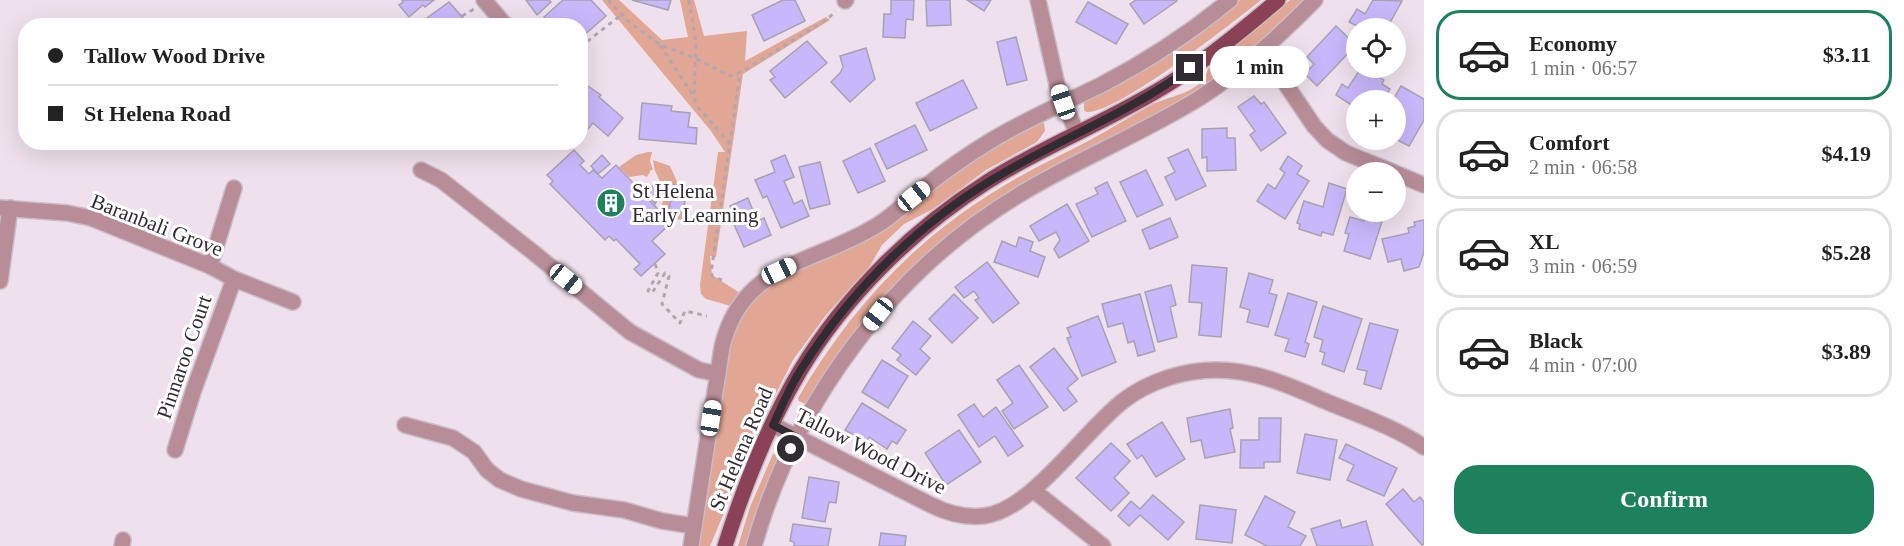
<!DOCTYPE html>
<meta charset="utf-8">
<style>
:root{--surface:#fff;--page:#f2f2f2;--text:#222;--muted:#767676;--line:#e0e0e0;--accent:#1d825c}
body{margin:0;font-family:"Times New Roman",serif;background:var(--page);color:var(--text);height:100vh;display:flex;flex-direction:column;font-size:22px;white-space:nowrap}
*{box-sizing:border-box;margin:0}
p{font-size:20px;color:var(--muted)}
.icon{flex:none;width:33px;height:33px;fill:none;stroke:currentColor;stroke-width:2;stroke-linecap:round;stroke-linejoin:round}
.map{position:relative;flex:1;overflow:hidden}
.panel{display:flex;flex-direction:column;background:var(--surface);width:480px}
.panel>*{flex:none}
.guide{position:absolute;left:18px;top:18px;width:570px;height:132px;border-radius:24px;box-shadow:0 6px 24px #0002;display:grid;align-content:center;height:132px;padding:0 30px;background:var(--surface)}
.controls{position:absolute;left:1346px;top:18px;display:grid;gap:12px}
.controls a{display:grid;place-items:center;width:60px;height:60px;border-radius:50%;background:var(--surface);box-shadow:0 6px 24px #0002;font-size:30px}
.end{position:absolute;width:27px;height:27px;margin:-14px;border:8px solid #312c31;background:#fff;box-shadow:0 0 0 3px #fff}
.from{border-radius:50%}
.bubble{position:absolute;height:42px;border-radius:21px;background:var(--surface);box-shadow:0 6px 24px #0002;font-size:20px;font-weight:700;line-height:42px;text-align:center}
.car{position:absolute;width:18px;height:36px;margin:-18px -9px;border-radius:8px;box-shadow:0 0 4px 2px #0007;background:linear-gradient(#fff 24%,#345 0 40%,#fff 0 76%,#345 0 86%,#fff 0)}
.guide b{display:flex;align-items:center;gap:21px;height:57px;font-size:22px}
.guide b+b{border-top:2px solid var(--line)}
.guide i{width:15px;height:15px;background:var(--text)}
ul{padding:10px 0 0;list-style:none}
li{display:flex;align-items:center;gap:18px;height:90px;margin:0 12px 9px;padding:0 18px;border:3px solid var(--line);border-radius:24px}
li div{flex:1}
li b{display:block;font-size:22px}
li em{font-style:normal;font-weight:700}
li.current{border-color:var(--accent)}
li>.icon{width:54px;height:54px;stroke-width:1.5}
.action{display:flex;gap:12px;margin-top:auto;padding:12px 30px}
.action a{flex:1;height:69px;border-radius:24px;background:var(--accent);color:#fff;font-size:24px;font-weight:700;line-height:69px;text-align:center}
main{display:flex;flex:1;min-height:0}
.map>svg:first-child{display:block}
.green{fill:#e2a694}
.building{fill:#c9b7fb;stroke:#a6a2b2;stroke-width:1.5}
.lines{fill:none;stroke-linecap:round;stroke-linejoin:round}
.minor-casing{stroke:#c8bcc7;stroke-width:18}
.major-casing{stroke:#c8bcc7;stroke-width:18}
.path{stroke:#b2a7b1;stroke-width:3;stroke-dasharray:4.5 4.5;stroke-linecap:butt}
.minor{stroke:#b88d97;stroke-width:15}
.major{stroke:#8b4257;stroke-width:15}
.route{stroke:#312c31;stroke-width:8}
.labels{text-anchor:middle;stroke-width:6;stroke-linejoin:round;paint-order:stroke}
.poi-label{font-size:21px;fill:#312c31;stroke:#fff;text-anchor:start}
.street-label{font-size:21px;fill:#312c31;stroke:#fff}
</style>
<main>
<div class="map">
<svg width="1424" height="546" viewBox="0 0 1424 546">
<rect width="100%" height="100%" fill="#eee0ec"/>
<g class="green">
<path d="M602,0H619L662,40L688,37L680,0H694L704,36L747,31L745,61L826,17L830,20L743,74L716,257L710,256L712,275L740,293L731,306L706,299L701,294L700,285L718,152H725L711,131Z"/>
<path d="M1240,0H1261C1235,21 1114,116 1086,112L1084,110V101L1087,99C1141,70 1194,41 1240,0Z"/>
<path d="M1290,0H1306L1245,56L1203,87L1163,112L1034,177L994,202L957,230L808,405L799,401L798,398C853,304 921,232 1017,178C1041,164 1066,153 1090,140C1111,129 1132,115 1153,104C1172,95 1202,93 1208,69Z"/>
<path d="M1041,122L1044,123L1045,131L1037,142L986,170L933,209L904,224L882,245L870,266L826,315L793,360L766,413L710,546H698L728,349L737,322L758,293L950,176L996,145Z"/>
<path d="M648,152H652L650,161L653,170H651L647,177L643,175L629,177L619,167L636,155Z"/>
<path d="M653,160L670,166L678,184L687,192L683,220L668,218L659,209C669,195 663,188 657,175C654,171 654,164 653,160Z"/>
<path d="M773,454H776L778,457L758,508L747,546H738L750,507Z"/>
</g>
<g class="building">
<path d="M402,0H434L425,7L423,5L409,17L399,5L403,2Z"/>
<path d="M526,0H549L551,2L537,15Z"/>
<path d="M563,0H591L606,16L583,36L580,33V26H562L560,23L557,26H552L544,17Z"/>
<path d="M632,0H671L668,10Z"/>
<path d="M783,0H795L805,21L764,41L752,15Z"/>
<path d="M891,0H914L913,20L906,19L905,38L883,37L884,14H891Z"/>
<path d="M926,0H950L951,25L927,26Z"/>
<path d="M967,0H991L984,11Z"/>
<path d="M1136,0H1176L1177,1L1144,24L1130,4Z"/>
<path d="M1373,0L1402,1L1387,28H1374L1367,25L1365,28H1361L1349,22L1357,9L1365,14Z"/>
<path d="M449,2L463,18V21L465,19L470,26H416Z"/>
<path d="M1088,2L1128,24L1116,44L1076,22Z"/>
<path d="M1336,26L1356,45L1317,86L1305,74L1314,64L1307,57Z"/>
<path d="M1016,37L1027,80L1007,85L997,42Z"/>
<path d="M807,41L827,63L785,98L770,80L775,77L770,71Z"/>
<path d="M866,48L875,79L850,102L831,82L840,73L843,67L840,56Z"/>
<path d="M1361,68H1365L1384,80L1382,84L1390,89L1383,100H1356V108L1336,95L1342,84L1348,88Z"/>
<path d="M963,80L977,108L930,131L916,103Z"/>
<path d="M588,86L601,95L599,97L623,118L608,136L593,123L588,129L582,124L580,126V94Z"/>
<path d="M1401,86L1424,99V120L1409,146L1395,139L1399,131L1395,129V100H1393Z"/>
<path d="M1254,96L1261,104L1264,102L1286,133L1261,151L1250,135L1255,131L1238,107Z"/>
<path d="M642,103L672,106L671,111L690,113L688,127L697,128L696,144L639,139Z"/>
<path d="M915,125L927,150L887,169L875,144Z"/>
<path d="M1227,128V138H1235L1236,170L1207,171V157L1202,158V129Z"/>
<path d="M870,148L885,181L858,193L843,161Z"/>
<path d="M1188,149L1206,186L1176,200L1165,177L1175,172L1168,158Z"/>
<path d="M574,150L584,161L580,165L589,174L593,170L602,178L616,165L671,223L652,241L665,254L641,276L634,269L640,264L616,239L614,241L609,236L605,240L550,184L553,181L547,175Z"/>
<path d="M602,155L610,164L598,174L591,166Z"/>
<path d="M785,155L794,177L784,181L794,204L802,200L809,216L781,228L767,196L763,198L755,180L775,172L771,161Z"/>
<path d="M1288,156L1302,166L1297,174L1309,181L1285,219L1257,201L1268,184L1275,189L1285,173L1280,169Z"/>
<path d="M820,162L830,204L810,209L799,167Z"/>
<path d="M1146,170L1163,205L1137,217L1120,182Z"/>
<path d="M1107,182L1126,221L1092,237L1076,204L1098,194L1095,188Z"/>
<path d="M654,183L666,190L658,198L655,204L648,194Z"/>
<path d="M1329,183L1347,189L1333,235L1322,232L1321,236L1299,229L1300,224L1297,223L1304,201L1323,207Z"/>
<path d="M673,184L681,186H687L685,199L671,197Z"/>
<path d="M671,198L685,200L683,214L679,211L669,212Z"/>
<path d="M748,198L757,221L764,218L771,235L744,247L733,222L736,220L730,206Z"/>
<path d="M1067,204L1089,241L1059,258L1054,249L1060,240L1056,232L1039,241L1030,226Z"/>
<path d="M1367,212H1385L1370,259L1344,251L1349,234L1345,233L1350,217L1364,221Z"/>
<path d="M1170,218L1178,237L1150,249L1142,230Z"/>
<path d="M1424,220V252L1419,267L1404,271L1401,259L1388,262L1382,239L1409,233L1408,228L1415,226L1414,222Z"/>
<path d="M1019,237L1033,242L1030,251L1045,257L1038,277L994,262L1002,241L1016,247Z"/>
<path d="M987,262L1019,303L993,323L975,300L979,298L974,291L964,298L955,287Z"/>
<path d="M1192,265L1227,268L1221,337L1199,335L1202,303L1189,302Z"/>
<path d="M1249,273L1273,280L1269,293L1277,295L1268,327L1247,322L1250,310L1240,307Z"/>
<path d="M1171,285L1176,305L1170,307L1177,337L1158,342L1145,292Z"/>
<path d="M1288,293L1317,302L1305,342L1309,344L1305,357L1285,351L1289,339L1275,335Z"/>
<path d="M954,294L978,318L952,343L929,319Z"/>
<path d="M1140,294L1155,351L1138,356L1134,341L1128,343L1123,323L1108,327L1102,304Z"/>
<path d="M1323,306L1362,319L1344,372L1322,364L1325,353L1320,351L1323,340L1314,337Z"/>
<path d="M1098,316L1116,362L1082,376L1067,338L1071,337L1067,328Z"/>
<path d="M913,321L931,336L920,349L930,358L916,375L897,360L901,355L892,348Z"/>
<path d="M1370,323L1398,330L1381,389L1364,384L1367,371L1357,369Z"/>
<path d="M1054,348L1078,379L1067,388L1077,401L1064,411L1030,367Z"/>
<path d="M882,360L908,376L888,408L862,392Z"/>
<path d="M1019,365L1048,407L1014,429L1002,411L1013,403L997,380Z"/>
<path d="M862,403L906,430L897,444L892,441L887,449L869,437L866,443L845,430Z"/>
<path d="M974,404L983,417L996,407L1023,446L1008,456L995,436L979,447L958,415Z"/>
<path d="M1230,409L1233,428L1230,429L1235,452L1205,458L1201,440L1191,442L1187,418Z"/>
<path d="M1259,418H1281L1280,462H1264V468H1240L1241,440H1259Z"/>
<path d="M1162,422L1185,459L1156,477L1142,455L1137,459L1127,444Z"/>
<path d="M959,430L981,462L946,485L925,453Z"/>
<path d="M1305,434L1337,440L1330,480L1297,473Z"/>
<path d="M1111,443L1130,461L1114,478L1129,493L1111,511L1076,478Z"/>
<path d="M1346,444L1397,468L1384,496L1347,480L1354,465L1339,458Z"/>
<path d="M809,477L839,482L836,503L829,502L825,522L802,518Z"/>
<path d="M1403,489L1414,502L1420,497L1424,502V544L1422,545L1386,504Z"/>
<path d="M1153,495L1184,522L1168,540L1140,515L1129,526L1118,516L1131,501L1140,509Z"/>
<path d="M1265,496L1295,512L1288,527L1306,536L1300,546H1267L1245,535Z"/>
<path d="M1200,505L1236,510L1232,543L1196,539Z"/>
<path d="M1340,520L1342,528L1366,521L1373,546H1317L1311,529Z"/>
<path d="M793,524L831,529L828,546H794V542L790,541Z"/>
<path d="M881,533L906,536L905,546H879Z"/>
</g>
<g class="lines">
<g class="minor-casing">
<g id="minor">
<path d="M484,0L506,26"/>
<path d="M1038,0L1058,89L1077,133"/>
<path d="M845,1L846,0"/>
<path d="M1260,52L1281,77L1314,126L1327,140L1346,153L1393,172"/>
<path d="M421,170L441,180L534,253L630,332L699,370L718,374"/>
<path d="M1395,173L1424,185"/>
<path d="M0,208L67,213L91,218L210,266L234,279L293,302"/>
<path d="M210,266L234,188"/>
<path d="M0,281L10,208"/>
<path d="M405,425L453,438L474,452L487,470L500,480L521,489L573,503L624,510L662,521L694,526"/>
<path d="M773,425L931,505C947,513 965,518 984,516C1032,510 1084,431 1123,401C1149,381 1184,370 1216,370C1256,370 1290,386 1325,401C1358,415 1395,427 1424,447"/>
<path d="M175,450L193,392L234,279"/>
<path d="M1033,490L1103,546"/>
<path d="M122,546L123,540"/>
<path d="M691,546L722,347C742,261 817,264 879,224C894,215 907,201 921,190C943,172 967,155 992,140C1027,119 1064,103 1101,85C1147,61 1190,33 1230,0"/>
<path d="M754,546C795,402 892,270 1022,193C1080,158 1144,133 1201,97C1243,70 1280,35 1315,0"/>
</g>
</g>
<g class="major-casing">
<path id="major" d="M725,546C744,486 768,425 800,371C845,296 913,229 987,182C1045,145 1112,120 1170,83C1208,59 1244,29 1278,0"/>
</g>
<g class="path">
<path d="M608,0L628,21L659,44L695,58L730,76L743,71L826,20L836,11"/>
<path d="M689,0L696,42L694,98L698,107L730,144"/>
<path d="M462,16L474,9"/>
<path d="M560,26L561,25"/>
<path d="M660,45L694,97"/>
<path d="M580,47L621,15"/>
<path d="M655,264L658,273L648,291L652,293L665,273L669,276L662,304L680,323L685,311L707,316"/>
<path d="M722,280L713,277L711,273L740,73"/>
</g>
<use href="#minor" class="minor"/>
<use href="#major" class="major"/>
</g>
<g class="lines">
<path class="route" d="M791,449L796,437L773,425C782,406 790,386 802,368C852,288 925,217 1007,171C1067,136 1134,110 1190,68"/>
</g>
<defs>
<g id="building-disc" transform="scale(1.5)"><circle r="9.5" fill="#1d825c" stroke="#fff"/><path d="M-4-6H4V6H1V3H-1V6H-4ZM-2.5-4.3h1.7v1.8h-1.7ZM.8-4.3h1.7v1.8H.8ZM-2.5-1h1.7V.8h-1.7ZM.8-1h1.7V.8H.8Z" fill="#fff"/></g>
</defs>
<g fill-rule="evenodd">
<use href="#building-disc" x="611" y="203"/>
</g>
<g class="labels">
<g class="poi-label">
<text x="632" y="198">St Helena<tspan x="632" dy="24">Early Learning</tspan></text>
</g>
<g class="street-label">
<text transform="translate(157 225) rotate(21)" y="7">Baranbali Grove</text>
<text transform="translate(184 357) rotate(-71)" y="7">Pinnaroo Court</text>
<text transform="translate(741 449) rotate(-67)" y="7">St Helena Road</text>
<text transform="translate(871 451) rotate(27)" y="7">Tallow Wood Drive</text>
</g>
</g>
</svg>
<div class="controls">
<a><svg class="icon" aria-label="locate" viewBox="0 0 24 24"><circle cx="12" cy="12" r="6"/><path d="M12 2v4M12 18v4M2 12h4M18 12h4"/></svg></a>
<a>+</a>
<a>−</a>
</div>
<i class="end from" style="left:791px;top:449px"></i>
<i class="end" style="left:1190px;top:68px"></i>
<div class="bubble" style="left:1210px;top:46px;width:99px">1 min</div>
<i class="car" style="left:1063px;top:102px;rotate:341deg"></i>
<i class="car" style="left:914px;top:196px;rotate:51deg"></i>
<i class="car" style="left:779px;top:271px;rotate:65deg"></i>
<i class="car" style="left:566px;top:279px;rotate:129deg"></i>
<i class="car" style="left:878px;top:314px;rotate:218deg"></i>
<i class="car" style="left:711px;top:418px;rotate:9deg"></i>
<div class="guide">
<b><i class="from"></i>Tallow Wood Drive</b>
<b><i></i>St Helena Road</b>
</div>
</div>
<section class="panel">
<ul>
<li class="current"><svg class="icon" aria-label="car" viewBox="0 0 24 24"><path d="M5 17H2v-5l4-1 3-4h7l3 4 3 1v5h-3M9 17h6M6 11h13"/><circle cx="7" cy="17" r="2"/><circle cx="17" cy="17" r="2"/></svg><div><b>Economy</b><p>1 min · 06:57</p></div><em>$3.11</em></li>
<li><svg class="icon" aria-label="car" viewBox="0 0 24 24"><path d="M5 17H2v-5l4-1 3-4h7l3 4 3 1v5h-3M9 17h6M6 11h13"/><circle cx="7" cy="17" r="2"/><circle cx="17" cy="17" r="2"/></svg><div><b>Comfort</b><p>2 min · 06:58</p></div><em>$4.19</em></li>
<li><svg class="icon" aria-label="car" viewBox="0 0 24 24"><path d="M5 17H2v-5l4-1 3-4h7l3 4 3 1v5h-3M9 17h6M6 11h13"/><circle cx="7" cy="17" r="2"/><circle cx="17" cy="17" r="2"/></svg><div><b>XL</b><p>3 min · 06:59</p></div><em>$5.28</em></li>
<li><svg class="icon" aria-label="car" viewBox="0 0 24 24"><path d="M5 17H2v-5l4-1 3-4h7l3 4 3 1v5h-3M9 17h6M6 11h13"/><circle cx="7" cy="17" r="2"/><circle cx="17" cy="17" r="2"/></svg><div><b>Black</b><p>4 min · 07:00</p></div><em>$3.89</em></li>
</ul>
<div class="action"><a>Confirm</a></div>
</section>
</main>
